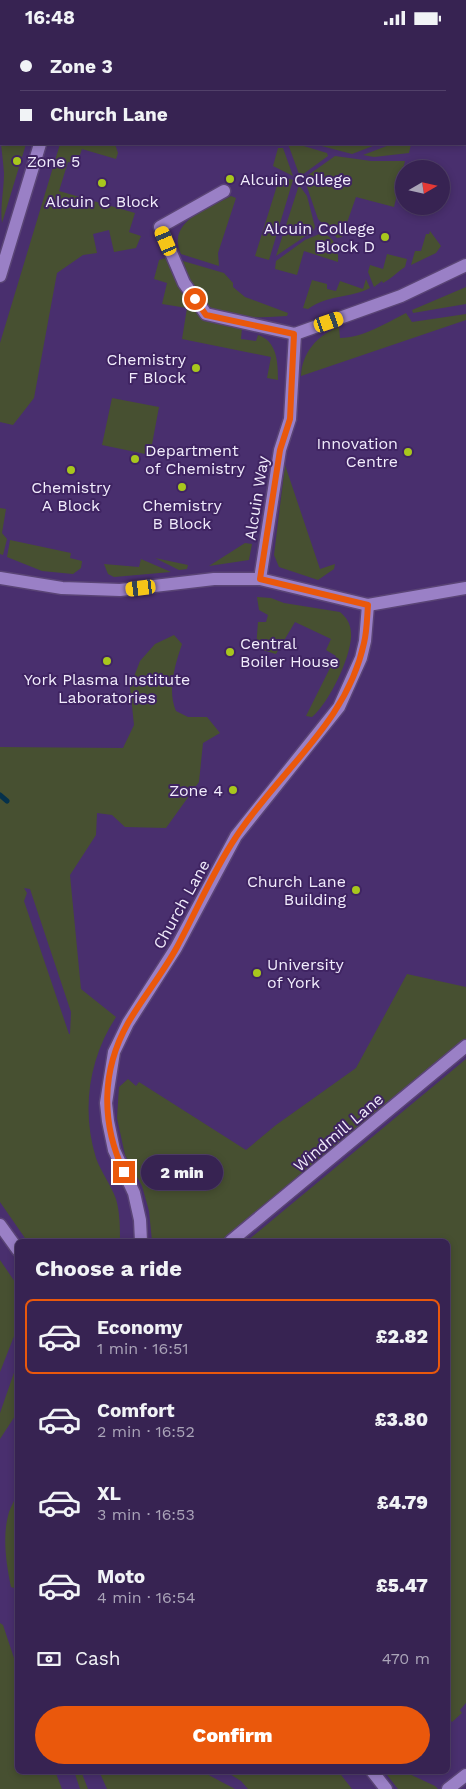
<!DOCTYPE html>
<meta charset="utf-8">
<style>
:root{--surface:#372352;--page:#422f5c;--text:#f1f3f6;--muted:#aaa4b8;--line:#514069;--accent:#ea580c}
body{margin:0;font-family:"Work Sans",sans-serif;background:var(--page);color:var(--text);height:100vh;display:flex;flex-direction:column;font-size:19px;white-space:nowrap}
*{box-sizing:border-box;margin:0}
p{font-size:16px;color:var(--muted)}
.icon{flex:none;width:28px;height:28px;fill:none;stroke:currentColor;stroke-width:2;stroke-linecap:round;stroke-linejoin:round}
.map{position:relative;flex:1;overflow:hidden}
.details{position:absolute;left:15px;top:1204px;width:435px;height:535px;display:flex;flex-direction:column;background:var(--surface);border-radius:8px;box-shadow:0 2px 8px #0003,0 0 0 1px var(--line)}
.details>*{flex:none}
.guide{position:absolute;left:0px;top:0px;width:466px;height:110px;box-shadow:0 2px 8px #0003,0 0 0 1px var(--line);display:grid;align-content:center;height:110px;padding:0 20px;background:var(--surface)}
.needle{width:32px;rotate:81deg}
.tools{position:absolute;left:395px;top:125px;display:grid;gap:10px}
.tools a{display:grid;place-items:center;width:55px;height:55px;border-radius:50%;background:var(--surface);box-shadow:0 2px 8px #0003,0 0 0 1px var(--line);font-size:25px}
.end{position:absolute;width:22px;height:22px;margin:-11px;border:6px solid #ea580c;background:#fff;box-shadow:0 0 0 2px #fff}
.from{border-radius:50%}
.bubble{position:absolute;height:35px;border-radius:18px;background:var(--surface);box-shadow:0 2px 8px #0003,0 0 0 1px var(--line);font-size:16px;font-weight:800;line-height:35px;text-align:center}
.car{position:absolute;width:15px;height:30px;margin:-15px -8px;border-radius:6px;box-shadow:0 0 4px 1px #0007;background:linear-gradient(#f5c518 24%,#345 0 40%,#f5c518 0 76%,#345 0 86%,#f5c518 0)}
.guide b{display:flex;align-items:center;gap:18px;height:48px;font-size:19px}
.guide b+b{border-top:1px solid var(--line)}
.guide i{width:12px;height:12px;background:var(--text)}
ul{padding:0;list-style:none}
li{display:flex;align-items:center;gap:15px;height:75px;margin:0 10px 8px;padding:0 10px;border:2px solid transparent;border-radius:8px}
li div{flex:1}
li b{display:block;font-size:19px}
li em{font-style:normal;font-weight:800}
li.on{border-color:var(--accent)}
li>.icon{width:45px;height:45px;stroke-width:1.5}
h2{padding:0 20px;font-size:22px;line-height:60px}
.pay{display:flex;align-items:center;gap:12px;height:55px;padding:0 20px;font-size:19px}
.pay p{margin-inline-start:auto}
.cta{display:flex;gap:10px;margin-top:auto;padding:10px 20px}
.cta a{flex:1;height:58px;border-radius:30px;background:var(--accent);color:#fff;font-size:20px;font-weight:800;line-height:58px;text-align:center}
.status{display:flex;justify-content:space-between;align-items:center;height:35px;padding:0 25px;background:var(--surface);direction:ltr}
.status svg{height:14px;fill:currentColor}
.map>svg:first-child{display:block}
.green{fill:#475031;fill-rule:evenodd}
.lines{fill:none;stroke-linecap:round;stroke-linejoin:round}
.stream{stroke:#05314b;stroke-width:5}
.minor-casing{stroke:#5a4476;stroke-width:15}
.tertiary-casing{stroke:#5a4476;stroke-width:15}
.minor{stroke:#9a80c6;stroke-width:12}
.tertiary{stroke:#9a80c6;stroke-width:12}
.route{stroke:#ea580c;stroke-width:6}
.poi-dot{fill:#a8c71d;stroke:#3f2462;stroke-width:2}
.labels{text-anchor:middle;stroke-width:4;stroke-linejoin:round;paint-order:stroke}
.poi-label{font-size:16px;fill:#f1ecfc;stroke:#3f2462;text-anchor:start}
.street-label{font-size:16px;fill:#f1ecfc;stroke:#3f2462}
</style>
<div class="status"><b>16:48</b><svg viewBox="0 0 49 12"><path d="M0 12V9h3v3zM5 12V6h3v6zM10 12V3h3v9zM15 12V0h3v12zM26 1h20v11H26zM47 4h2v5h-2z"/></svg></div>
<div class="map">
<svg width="466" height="1754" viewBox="0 0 466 1754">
<rect width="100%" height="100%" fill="#492f6e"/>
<g class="green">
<path d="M0,91L1,109H26L2,188C0,171 4,155 4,138C3,122 0,107 0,91Z"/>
<path d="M60,109H115L118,118L116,124L82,114L77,129L68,127L59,156L135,178L129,197L141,201L136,213L114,217L109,195L93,199L97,218L83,220L57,238L34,363L13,390L0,387V308Z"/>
<path d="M288,109H297L327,118L328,121L302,140L299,139Z"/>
<path d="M314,109H378L352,119Z"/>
<path d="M392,109H411L409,118L374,122L363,120Z"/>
<path d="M278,113H283L293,141L273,131Z"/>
<path d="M335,121L371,126H405L394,172L356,162L342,202L337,203L318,184L304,143Z"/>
<path d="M280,141L293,145L269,225L255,221Z"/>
<path d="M299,150L307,161L315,192L313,196L276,221Z"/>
<path d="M231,161L236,163L218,218L219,231L181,219C166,186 208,174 231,161Z"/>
<path d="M430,196L441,211L436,218L411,230L415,216H421L426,199H429Z"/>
<path d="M322,198C335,202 339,215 338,227L304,216L297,240L275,234L276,226L305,205Z"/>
<path d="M387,219L407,224L405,232C397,237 391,244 383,248L382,246L374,252L368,237L370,230L383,234Z"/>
<path d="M165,223C172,228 174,235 177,243C193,280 202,286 242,292L241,304L256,306L258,300C277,306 278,327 278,345L267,343L271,322L182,304L187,273L162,269L167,248L154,244L159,225Z"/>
<path d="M183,226L224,238L233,248V252L245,262L288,278L287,281C229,284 203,288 183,226Z"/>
<path d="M366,244L370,253C348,264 329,259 308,274L303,273L312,245L327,249V254L336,256L340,246L363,254Z"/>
<path d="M466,252V269L413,278L412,275Z"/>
<path d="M406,278L412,287L466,279V285L301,341C302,318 317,300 339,292L340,303C363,303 386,288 406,278Z"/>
<path d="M112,363L159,372L150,420L102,410Z"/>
<path d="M285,430L320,534L335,529L334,534L318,545L279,532L274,520Z"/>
<path d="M0,473L6,474L2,498L7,504L3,520L0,519Z"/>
<path d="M10,505L71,518L70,523L82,526L81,533L73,539L42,536L7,522Z"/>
<path d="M245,508L252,509L249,525L209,531Z"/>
<path d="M155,523L188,530L187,534L179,535Z"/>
<path d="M141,524L171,537L114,542L108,539L104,529L139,532Z"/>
<path d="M257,562L271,563L284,568L340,577C347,583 350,588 351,597C353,619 329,668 312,682L306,681L336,621L326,615L331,604L295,587L276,619L256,613L258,587H266L268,580L259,575Z"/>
<path d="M174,600L182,609C175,630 167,655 176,676L188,682H207L220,698L203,708L199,747L166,793L125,792L112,780L97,778L96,800L70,840L81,954L116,982C89,1023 81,1075 96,1123C101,1137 111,1150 116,1164C120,1178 120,1192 120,1206H27L0,1167V712L123,713L134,690L130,652L140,626L155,609ZM24,853L30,854L71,977L70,999H69L24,866L27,858Z"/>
<path d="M407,939L466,952V1009L230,1206H152L149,1176L142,1151L125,1120L117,1083L119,1052L128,1044L136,1051L139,1047L246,1115L276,1090L356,1033Z"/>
<path d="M466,1024V1668L460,1675L462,1678L452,1687L448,1683V1206H247Z"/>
<path d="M0,1225L17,1250L18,1291L0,1337Z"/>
<path d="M17,1329V1378L0,1404V1378Z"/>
<path d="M17,1455V1554L11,1552C6,1528 2,1500 9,1477C12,1469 16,1464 17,1455Z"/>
<path d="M0,1588L3,1590L17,1632L18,1736H55L62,1754H0Z"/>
<path d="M74,1736H81L88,1754H80Z"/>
<path d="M99,1736H201L235,1754H107Z"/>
<path d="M225,1736H338L352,1754H248L241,1746Z"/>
<path d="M384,1736H403L435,1751L438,1754H398Z"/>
</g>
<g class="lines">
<path class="stream" d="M0,760L7,766"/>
<g class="minor-casing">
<g id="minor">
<path d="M224,156L160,192L184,248L206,279L295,299L401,261L466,230"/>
<path d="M0,543L62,553L120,555L214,544H260L368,570L466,553"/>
<path d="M260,544L280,415L290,384L295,299"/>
<path d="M141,1206L140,1185L134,1158L114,1115L108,1086L106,1068L114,1017L128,988L176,913L236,801L339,672L361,623L365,606L368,570"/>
<path d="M231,1206L466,1011"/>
<path d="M448,1754L466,1740"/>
</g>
</g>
<g class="tertiary-casing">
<g id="tertiary">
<path d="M72,1L73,0"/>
<path d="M0,241L40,109"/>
<path d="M0,1190L18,1215"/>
<path d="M372,1736L386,1754"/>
</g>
</g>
<use href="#minor" class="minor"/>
<use href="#tertiary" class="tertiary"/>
</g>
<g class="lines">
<path class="route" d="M124,1137C101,1088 101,1036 128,988C143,962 163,938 177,912C197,875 213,836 236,802C279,736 347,688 364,608C367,596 367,582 368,570L260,544L280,415L290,384L294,299L206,280L195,264"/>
</g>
<g class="poi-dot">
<circle cx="17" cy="126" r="5"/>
<circle cx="230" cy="144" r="5"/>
<circle cx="102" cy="148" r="5"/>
<circle cx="385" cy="202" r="5"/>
<circle cx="196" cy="333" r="5"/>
<circle cx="408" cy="417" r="5"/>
<circle cx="135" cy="424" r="5"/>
<circle cx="71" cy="435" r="5"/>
<circle cx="182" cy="452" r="5"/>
<circle cx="230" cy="617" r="5"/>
<circle cx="107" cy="626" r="5"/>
<circle cx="233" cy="755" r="5"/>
<circle cx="356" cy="855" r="5"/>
<circle cx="257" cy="938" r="5"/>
</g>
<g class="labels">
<g class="poi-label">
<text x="27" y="132">Zone 5</text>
<text x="240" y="150">Alcuin College</text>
<text x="102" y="172" text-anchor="middle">Alcuin C Block</text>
<text x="375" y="199" text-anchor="end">Alcuin College<tspan x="375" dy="18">Block D</tspan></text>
<text x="186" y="330" text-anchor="end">Chemistry<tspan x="186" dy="18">F Block</tspan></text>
<text x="398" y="414" text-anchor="end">Innovation<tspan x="398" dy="18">Centre</tspan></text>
<text x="145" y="421">Department<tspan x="145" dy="18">of Chemistry</tspan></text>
<text x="71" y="458" text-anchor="middle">Chemistry<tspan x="71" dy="18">A Block</tspan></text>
<text x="182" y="476" text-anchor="middle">Chemistry<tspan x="182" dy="18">B Block</tspan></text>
<text x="240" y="614">Central<tspan x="240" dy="18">Boiler House</tspan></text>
<text x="107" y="650" text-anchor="middle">York Plasma Institute<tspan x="107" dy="18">Laboratories</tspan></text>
<text x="223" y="761" text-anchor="end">Zone 4</text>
<text x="346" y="852" text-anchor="end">Church Lane<tspan x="346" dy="18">Building</tspan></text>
<text x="267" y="935">University<tspan x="267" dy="18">of York</tspan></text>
</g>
<g class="street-label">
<text transform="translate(256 463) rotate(-81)" y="6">Alcuin Way</text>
<text transform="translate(181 869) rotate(-61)" y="6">Church Lane</text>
<text transform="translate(338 1097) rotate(-40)" y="6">Windmill Lane</text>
</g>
</g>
</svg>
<div class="tools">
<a><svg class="needle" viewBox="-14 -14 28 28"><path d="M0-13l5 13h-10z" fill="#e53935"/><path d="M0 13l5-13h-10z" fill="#aaa4b8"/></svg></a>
</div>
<i class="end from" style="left:195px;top:264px"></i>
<i class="end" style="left:124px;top:1137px"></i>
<div class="bubble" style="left:141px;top:1120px;width:82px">2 min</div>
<i class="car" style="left:166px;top:206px;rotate:337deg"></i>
<i class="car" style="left:329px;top:287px;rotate:71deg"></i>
<i class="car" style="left:141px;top:553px;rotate:263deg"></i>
<div class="guide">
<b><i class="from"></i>Zone 3</b>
<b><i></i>Church Lane</b>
</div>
<section class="details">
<h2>Choose a ride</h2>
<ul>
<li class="on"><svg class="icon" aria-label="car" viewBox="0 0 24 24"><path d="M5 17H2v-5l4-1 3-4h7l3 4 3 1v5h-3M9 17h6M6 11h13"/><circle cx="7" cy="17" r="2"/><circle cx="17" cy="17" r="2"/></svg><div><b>Economy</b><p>1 min · 16:51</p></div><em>£2.82</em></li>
<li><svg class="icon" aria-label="car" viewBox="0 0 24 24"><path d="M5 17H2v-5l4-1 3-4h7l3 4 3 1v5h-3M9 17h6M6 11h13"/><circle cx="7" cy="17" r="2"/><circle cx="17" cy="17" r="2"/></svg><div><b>Comfort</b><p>2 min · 16:52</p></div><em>£3.80</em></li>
<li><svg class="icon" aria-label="car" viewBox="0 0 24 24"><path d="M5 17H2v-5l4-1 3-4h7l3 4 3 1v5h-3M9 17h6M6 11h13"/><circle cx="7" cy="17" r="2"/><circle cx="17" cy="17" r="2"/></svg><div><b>XL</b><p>3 min · 16:53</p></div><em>£4.79</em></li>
<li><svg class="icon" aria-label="car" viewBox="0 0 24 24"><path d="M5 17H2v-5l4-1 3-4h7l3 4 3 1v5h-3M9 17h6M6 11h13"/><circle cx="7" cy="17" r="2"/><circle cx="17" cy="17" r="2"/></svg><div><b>Moto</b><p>4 min · 16:54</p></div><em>£5.47</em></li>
</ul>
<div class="pay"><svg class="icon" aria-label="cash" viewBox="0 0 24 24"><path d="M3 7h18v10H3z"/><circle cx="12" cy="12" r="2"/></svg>Cash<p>470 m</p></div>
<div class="cta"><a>Confirm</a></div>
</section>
</div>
